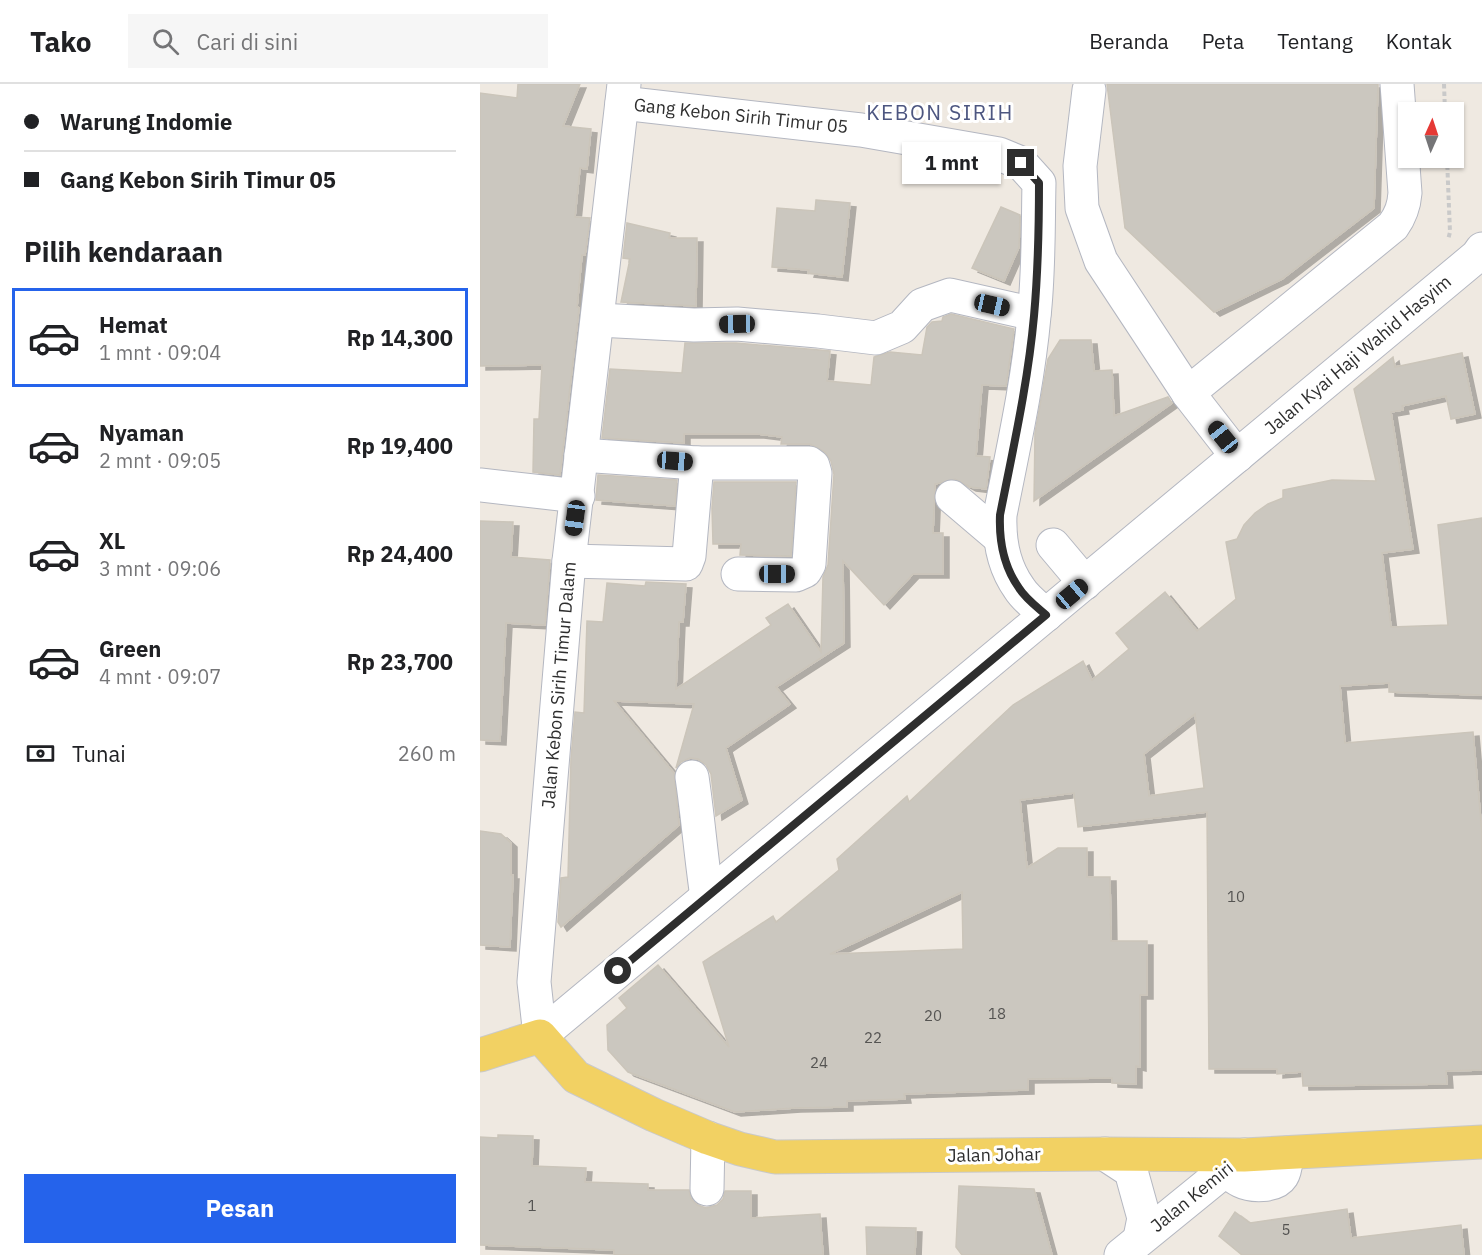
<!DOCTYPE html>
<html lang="id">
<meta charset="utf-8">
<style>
:root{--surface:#fff;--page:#f6f6f6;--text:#202124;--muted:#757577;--line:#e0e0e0;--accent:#2563eb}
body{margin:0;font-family:"IBM Plex Sans",sans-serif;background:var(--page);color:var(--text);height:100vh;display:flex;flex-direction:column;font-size:22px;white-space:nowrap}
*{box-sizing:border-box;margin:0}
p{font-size:20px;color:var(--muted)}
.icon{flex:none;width:33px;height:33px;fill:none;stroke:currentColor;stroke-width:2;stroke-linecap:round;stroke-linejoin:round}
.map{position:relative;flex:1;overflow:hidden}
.details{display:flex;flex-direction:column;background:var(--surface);width:480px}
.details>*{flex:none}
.guide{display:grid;align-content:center;height:132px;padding:0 24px;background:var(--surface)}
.needle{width:39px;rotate:3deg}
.fabs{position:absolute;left:918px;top:18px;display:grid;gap:12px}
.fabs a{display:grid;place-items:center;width:66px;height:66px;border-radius:0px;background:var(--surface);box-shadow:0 2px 4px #0004;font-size:30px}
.end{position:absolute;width:27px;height:27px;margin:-14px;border:8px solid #2e2e2e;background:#fff;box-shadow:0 0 0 3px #fff}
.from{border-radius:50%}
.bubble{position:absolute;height:42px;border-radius:0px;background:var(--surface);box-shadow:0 2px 4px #0004;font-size:20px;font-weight:700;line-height:42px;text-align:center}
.car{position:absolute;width:18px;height:36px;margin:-18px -9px;border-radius:8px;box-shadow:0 0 4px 2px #0007;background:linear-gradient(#222 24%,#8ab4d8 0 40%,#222 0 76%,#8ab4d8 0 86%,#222 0)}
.guide b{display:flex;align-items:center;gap:21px;height:57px;font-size:22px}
.guide b+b{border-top:2px solid var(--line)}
.guide i{width:15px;height:15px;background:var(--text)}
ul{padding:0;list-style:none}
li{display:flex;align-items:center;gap:18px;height:99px;margin:0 12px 9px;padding:0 12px;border:3px solid transparent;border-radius:0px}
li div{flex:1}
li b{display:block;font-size:22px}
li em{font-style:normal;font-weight:700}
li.current{border-color:var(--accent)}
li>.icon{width:54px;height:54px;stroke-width:1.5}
h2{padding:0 24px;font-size:27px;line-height:72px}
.pay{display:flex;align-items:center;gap:15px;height:66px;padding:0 24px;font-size:22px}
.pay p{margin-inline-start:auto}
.cta{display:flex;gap:12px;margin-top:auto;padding:12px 24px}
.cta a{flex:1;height:69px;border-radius:0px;background:var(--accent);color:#fff;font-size:24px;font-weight:700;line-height:69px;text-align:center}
header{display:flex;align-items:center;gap:36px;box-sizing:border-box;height:84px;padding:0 30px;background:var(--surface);border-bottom:2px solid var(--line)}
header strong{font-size:28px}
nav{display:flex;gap:33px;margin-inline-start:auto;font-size:21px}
.search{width:420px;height:54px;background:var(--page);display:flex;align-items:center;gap:15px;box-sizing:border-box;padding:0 21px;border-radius:0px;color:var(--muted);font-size:22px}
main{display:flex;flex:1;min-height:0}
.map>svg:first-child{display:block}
.building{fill:#cbc7bf;stroke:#cbc5ba;stroke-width:1.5;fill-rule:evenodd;filter:url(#shadow)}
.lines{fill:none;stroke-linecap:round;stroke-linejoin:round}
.minor-casing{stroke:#b4b7c1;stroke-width:35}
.major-casing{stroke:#c9c9c9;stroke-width:35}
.path{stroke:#c9c9c9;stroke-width:4;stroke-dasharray:4.5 3;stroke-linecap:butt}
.minor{stroke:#fff;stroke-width:33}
.major{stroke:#f2d163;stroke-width:33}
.route{stroke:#2e2e2e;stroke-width:8}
.labels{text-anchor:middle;stroke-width:6;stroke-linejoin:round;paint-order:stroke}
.number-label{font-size:15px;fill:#555452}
.street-label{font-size:18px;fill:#2e2e2e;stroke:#fff}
.quarter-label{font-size:21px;letter-spacing:1.5px;fill:#4d5680;stroke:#fff}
</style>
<header>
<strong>Tako</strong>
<div class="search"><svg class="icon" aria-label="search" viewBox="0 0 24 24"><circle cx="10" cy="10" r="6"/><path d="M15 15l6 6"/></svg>Cari di sini</div>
<nav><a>Beranda</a><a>Peta</a><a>Tentang</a><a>Kontak</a></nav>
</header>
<main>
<section class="details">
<div class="guide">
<b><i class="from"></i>Warung Indomie</b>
<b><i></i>Gang Kebon Sirih Timur 05</b>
</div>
<h2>Pilih kendaraan</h2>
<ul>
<li class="current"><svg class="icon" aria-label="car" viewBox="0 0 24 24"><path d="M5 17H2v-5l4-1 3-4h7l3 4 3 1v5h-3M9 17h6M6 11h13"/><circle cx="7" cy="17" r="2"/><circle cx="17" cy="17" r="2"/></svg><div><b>Hemat</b><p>1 mnt · 09:04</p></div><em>Rp 14,300</em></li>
<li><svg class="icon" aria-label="car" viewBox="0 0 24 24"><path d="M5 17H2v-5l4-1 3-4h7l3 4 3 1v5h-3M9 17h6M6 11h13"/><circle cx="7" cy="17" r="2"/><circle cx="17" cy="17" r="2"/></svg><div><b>Nyaman</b><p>2 mnt · 09:05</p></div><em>Rp 19,400</em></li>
<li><svg class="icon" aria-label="car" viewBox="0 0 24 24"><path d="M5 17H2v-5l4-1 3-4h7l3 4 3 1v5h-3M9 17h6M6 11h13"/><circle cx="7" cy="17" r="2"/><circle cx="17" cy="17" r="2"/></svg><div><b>XL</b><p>3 mnt · 09:06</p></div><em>Rp 24,400</em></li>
<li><svg class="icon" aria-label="car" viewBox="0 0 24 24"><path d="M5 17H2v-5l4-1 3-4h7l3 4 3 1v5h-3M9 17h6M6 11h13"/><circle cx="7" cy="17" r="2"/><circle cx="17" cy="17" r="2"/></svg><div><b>Green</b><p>4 mnt · 09:07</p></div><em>Rp 23,700</em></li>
</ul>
<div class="pay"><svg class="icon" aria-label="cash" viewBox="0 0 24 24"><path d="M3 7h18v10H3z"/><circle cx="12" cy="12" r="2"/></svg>Tunai<p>260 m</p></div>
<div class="cta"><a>Pesan</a></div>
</section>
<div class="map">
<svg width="1002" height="1171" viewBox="0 0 1002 1171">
<defs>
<filter id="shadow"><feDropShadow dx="6" dy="4" stdDeviation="0" flood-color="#0004"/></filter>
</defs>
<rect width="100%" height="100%" fill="#efe9e1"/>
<g class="building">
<path d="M38,0H100L83,42L111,45L107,85L100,84L95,133L110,134L105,171H102L97,223L99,224L80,391L53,388L54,335H59L62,281L0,282V9L37,14Z"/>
<path d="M627,0H898L894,124L802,195L734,228L645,144Z"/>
<path d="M336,116L370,119L362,193L328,189L329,186L292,183L297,124L335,127Z"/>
<path d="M521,123L540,131L539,163L524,197L492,184Z"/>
<path d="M147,139L190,149L189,154H217L216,222L141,218L150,175L143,174Z"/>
<path d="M471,230L534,245L526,302L502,301L496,372L510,373L506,405L490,403L475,395L455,400L453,449H463V490H433L404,521L363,477L364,559L296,603L310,620L246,664L262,716L236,732L231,690L226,681L218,675L210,674L201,678L196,684L214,620L134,617L194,689L199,741L81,843L78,838L81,794L88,793L91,675L95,628L104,629L107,537L123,538L127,499L165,502L166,498L206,500L203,538H199L196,605L291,541L286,534L308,520L341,568L343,493L348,481L354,390L351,377L345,368L330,360H301L302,353L278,350H204V359L122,354L130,285L202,289L205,259H256L350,267L347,297L391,301L394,273L410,268L442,271L447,243L452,238L462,237L463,233Z"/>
<path d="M580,256H611L614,287L632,286L634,332L688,313L692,319L554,417L555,349L568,275Z"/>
<path d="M982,269L995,330L971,335L966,312L922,322L923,326L911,328L933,465L902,469L911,543L968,541L958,441L1002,434V611L909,608V599L860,602L865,659L993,648L1002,749V986L966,987L967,1000L823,1002L822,988L797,990V985H729L727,728L598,743L594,709L540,716L547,784L578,764H607V793H630L631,857H667V911H660V983L656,982V1000L632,999V994L548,995V1006L424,1010L425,1015L367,1017V1023L315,1024L255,1028L148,988L128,966L127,941L147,924L139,914L178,881L249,963L223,878L293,832L296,838L359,786L357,775L427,712L429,718L533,621L603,577L612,596L649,565L636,549L685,508L717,547L756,515L746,458L757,455L764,441L775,429L788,420L803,414V406L852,396L896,397L874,305L913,273L915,283ZM715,630L724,704L669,712L664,670ZM482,808L483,865L350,870Z"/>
<path d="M118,391L197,396L195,422L116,416Z"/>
<path d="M234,398H316L311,472L260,471L261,460H233L232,424Z"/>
<path d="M0,437L33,438L31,473L70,476L65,541L26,539L20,657L0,656Z"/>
<path d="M0,747L21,750L31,759V791H33L30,863L0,861Z"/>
<path d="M18,1051L53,1052L52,1082L106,1084L105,1098L168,1100V1106H209L211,1115L217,1121L226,1124L237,1121L243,1115L245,1107H271V1134L340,1130L343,1171H134V1166L0,1161V1053L18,1054Z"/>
<path d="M479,1102L554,1105L572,1171H482L476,1163Z"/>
<path d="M867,1125L871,1154L981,1141L984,1171H762L739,1152L755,1128L770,1139Z"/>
<path d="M386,1143L436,1144L435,1171H387Z"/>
</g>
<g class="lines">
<g class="minor-casing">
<g id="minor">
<path d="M609,6L600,82L602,124L621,177L708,309L757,372"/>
<path d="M142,19L381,46L519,70L541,79L559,99C558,143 559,188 554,232C548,299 533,365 520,431C519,456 524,483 539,504C545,514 557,523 566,531"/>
<path d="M118,236L214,241L257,240L338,247L396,254L422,243L442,221L470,211L554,230"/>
<path d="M708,309L913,142C921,131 924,122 925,109L917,0"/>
<path d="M101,371L217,379H329L333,382L335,389L329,480L325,487L316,491L258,490"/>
<path d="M0,401L98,412"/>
<path d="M472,413L519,453"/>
<path d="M573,461L605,499"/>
<path d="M89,477L206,480L209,472L217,379"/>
<path d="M212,693C218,733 221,773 227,813"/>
<path d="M60,952L997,172L1002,165"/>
<path d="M60,952L54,898L89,477L144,0"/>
<path d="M625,1070L651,1087L664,1134L660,1154"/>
<path d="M745,1086C750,1090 755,1094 761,1097C771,1102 795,1103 802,1092C806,1086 806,1076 807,1069"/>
<path d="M227,1105L228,1054"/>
<path d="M641,1171L764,1071"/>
</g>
</g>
<g class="major-casing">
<path id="major" d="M0,971L60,952L96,993L174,1031L228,1054L260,1065L295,1073L625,1070L764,1071L1002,1058"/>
</g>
<g class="path">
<path d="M964,0L965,28"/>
<path d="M967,74L970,148L968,156"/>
</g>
<use href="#minor" class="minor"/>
<use href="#major" class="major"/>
</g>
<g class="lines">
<path class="route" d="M138,887L566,531C557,523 545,514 539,504C524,483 519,456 520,431C533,365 548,299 554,232C558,188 559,143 559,99L541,79"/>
</g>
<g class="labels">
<g class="number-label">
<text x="756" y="818">10</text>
<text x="517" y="935">18</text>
<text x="453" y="937">20</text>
<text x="393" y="959">22</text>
<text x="339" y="984">24</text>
<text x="52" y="1127">1</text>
<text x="806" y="1151">5</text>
</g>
<g class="street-label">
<text transform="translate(261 32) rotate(6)" y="6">Gang Kebon Sirih Timur 05</text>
<text transform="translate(878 271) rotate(-40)" y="6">Jalan Kyai Haji Wahid Hasyim</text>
<text transform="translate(79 601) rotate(-85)" y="6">Jalan Kebon Sirih Timur Dalam</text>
<text transform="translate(514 1071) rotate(-1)" y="6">Jalan Johar</text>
<text transform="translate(712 1113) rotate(-39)" y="6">Jalan Kemiri</text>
</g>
<g class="quarter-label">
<text x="460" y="36">KEBON SIRIH</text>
</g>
</g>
</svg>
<div class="fabs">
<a><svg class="needle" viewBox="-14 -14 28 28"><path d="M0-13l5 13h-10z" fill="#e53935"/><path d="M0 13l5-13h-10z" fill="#757577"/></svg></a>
</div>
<i class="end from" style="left:138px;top:887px"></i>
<i class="end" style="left:541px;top:79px"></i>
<div class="bubble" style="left:422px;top:58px;width:99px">1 mnt</div>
<i class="car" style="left:512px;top:221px;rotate:103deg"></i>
<i class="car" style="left:257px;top:240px;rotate:269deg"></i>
<i class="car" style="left:743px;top:353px;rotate:321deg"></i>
<i class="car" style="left:195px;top:377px;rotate:94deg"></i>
<i class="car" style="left:95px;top:434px;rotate:188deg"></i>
<i class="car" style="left:297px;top:490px;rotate:90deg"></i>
<i class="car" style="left:592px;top:510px;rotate:50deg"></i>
</div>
</main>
